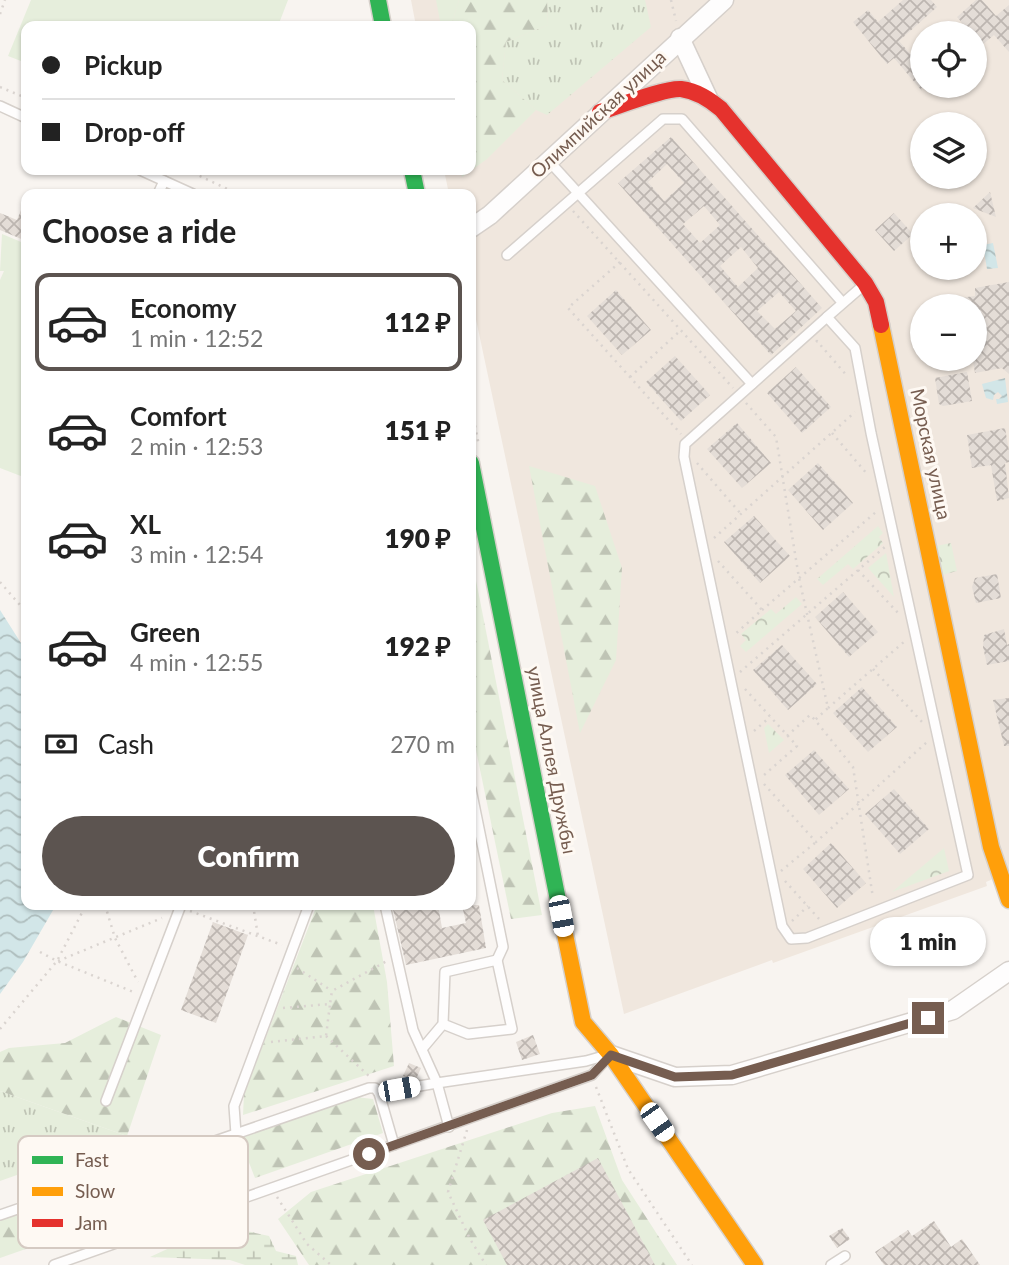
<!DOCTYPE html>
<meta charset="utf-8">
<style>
:root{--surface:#fff;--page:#f2f2f2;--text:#222;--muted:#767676;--line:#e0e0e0;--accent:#5c5450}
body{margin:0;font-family:Lato,sans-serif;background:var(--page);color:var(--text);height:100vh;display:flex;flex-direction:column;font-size:26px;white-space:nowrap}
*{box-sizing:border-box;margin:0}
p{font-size:23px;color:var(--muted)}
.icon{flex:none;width:38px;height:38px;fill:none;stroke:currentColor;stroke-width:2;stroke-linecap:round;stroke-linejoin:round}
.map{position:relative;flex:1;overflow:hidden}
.drawer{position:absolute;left:21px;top:189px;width:455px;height:721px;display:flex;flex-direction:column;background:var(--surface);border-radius:14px;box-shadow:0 2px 5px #0004}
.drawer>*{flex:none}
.guide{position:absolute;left:21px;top:21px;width:455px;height:154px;border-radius:14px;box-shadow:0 2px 5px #0004;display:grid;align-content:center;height:154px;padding:0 21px;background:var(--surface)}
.buttons{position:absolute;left:910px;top:21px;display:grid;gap:14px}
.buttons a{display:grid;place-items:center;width:77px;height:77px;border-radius:50%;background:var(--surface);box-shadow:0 2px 5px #0004;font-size:35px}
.end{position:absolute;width:32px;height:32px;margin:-16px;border:9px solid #765d50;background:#fff;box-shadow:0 0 0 4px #fff}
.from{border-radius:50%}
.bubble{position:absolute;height:49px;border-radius:24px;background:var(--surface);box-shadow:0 2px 5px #0004;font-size:23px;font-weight:800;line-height:49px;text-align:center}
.car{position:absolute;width:21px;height:42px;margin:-21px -10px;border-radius:9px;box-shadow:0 0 5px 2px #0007;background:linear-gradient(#fff 24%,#345 0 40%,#fff 0 76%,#345 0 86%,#fff 0)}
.guide b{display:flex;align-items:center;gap:24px;height:66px;font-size:26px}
.guide b+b{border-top:2px solid var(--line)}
.guide i{width:18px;height:18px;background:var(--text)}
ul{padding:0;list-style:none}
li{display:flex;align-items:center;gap:21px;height:98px;margin:0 14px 10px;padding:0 7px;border:4px solid transparent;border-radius:14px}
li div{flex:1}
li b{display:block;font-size:26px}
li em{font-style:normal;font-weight:800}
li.selected{border-color:var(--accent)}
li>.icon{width:63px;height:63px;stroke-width:1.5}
h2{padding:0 21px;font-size:32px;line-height:84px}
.pay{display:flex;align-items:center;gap:18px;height:77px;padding:0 21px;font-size:26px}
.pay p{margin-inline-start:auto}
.button{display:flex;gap:14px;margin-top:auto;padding:14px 21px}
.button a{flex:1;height:80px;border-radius:42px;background:var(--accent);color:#fff;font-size:28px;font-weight:800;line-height:80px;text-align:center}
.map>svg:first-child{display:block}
.residential{fill:#f0e7de;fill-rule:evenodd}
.grass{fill:url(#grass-tufts)}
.forest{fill:url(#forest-firs)}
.wetland{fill:url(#wetland-marsh)}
.park{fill:url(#park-crowns)}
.pitch{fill:#e6eedc}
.water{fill:url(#water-waves)}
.building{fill:url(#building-cross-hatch);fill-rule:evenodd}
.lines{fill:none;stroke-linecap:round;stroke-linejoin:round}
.lane-casing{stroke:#d6d0cb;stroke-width:12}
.street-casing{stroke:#d6d0cb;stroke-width:21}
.fast-casing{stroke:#d6d0ca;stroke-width:19}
.slow-casing{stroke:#d6d0ca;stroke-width:19}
.jam-casing{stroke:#d6d0ca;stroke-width:19}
.path{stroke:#dad4d0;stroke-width:2.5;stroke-dasharray:2 5;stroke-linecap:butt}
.lane{stroke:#fefdfd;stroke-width:9}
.street{stroke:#fefdfd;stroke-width:18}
.fast{stroke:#30b455;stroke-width:16}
.slow{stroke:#ff9f0a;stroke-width:16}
.jam{stroke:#e5322d;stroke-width:16}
.route{stroke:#765d50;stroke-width:9}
.labels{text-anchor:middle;stroke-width:6;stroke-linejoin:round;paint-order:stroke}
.street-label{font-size:19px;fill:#765d50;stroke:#fef9f3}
.key{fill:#fef9f3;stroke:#d5cac2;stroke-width:2}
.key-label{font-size:19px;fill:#765d50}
</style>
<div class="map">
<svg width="1009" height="1265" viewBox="0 0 1009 1265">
<defs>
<pattern id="grass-tufts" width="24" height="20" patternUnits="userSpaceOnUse" patternTransform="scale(1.75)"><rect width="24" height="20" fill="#e6eedc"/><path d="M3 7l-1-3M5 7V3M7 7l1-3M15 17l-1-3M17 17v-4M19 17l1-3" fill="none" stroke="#bfc4b5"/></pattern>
<pattern id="forest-firs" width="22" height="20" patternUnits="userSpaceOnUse" patternTransform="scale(1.75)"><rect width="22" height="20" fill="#e6eedc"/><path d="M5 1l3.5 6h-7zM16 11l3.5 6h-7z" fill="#bfc4b5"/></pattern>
<pattern id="wetland-marsh" width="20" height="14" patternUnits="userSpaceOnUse" patternTransform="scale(1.75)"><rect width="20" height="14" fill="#e6eedc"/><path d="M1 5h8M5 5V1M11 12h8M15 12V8" fill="none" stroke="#bfc4b5"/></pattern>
<pattern id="park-crowns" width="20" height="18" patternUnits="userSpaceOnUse" patternTransform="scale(1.75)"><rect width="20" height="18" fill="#e6eedc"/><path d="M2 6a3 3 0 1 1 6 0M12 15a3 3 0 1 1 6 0" fill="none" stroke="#bfc4b5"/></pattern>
<pattern id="water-waves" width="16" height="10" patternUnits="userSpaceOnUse" patternTransform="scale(1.75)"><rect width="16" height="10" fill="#d2e6e8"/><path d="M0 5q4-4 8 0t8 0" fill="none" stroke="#afbebe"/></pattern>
<pattern id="building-cross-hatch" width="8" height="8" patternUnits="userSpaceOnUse" patternTransform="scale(1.75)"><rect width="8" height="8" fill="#e4ddd7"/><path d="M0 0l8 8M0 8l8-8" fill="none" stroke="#bdb6b1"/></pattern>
</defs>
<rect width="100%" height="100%" fill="#f8f4f0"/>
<path class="residential" d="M411,0H1009V872L986,882L987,886L773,963L772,960L624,1014L471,296V194H449L444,170H471V26H416ZM922,33H975V86H922ZM922,124H975V177H922ZM922,215H975V268H922ZM922,306H975V359H922Z"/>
<g class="grass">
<path d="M436,0H459L451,26H441Z"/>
<path d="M547,0H645L651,27L547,115L536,110L502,80L506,42L548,25Z"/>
<path d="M0,1091L127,1136L0,1181Z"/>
</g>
<g class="forest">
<path d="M459,0H547L548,25L506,42L502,80L536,110L487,159L462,177L461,170H471V26H451Z"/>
<path d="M529,466L595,486L622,568L616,660L580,733Z"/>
<path d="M471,555L542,915L511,919L471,726Z"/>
<path d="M317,905H373L387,982L394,1066L243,1115L244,1094Z"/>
<path d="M116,1017L161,1035L127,1136L0,1091V1052L9,1048L65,1043Z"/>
<path d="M347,1096L373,1099L383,1133L255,1178L248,1160L242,1132Z"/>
<path d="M595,1106L622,1180L677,1265H309L278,1219L311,1192L552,1113Z"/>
<path d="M226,1146L234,1176L0,1258V1216L196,1148Z"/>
</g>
<path class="wetland" d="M242,1230L269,1236L276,1251L296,1256L298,1265H245L230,1260L150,1257L193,1237Z"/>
<g class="park">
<path d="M878,526L883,533L879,537L883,543L853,569L848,564L823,585L817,579Z"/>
<path d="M951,543L957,571L942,575L936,546Z"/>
<path d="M886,553L894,597L868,568Z"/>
<path d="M796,597L802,604L746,652L740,646L746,640L741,634L771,609L776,614Z"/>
<path d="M768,724L784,740L769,753L764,728Z"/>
<path d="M944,848L949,871L892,892Z"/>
</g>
<g class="pitch">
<path d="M31,0H288L278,26H26V63L8,56Z"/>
<path d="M2,234L26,244V478L0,468V280L4,271H0Z"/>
</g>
<g class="water">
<path d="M993,243L998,268L987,269L983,245Z"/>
<path d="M1005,378L1008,402L997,404L996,399H999L1002,396L998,392L994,395L993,400L986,398L982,384Z"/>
<path d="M0,610L26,651V905H56L23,962L0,994Z"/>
</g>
<g class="building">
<path d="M903,0H931L937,7L899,41L914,58L922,51V91L894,58L887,64L853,22L868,10L878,22Z"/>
<path d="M976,0H982L996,16L1009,5V52L994,35L975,51V33H971L957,17Z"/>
<path d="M671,137L822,308L771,355L618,183ZM667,164L684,183L664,201L648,182ZM704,206L720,225L700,243L683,224ZM741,247L758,268L738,287L720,266ZM779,292L796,311L775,329L757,311Z"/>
<path d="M990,192L996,217L973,208Z"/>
<path d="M25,200H26V241L0,230V213L17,220Z"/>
<path d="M894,213L913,234L894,251L875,230Z"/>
<path d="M1009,282V374L1002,368L975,373L973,361H975V306H951V299L975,296V288Z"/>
<path d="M616,290L651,330L622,355L587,316Z"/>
<path d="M675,356L710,395L681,421L646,382Z"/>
<path d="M796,367L831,407L802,433L767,393Z"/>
<path d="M967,372L972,401L943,406L939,404L935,378Z"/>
<path d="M737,423L771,463L742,488L707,449Z"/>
<path d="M1005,428L1009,451V462L1005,463L1009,498L997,501L991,465L972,468L967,435Z"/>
<path d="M818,463L853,503L823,530L788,490Z"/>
<path d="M754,516L790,556L760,583L724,542Z"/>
<path d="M997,574L1001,598L976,603L972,587L975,578Z"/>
<path d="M843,592L878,632L849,657L815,617Z"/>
<path d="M1004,629L1007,645L1009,644V661L987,665L983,647L984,635Z"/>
<path d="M782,645L817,684L788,710L753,670Z"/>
<path d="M862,687L897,727L868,752L833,713Z"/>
<path d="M1009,698V746H1004L993,700Z"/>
<path d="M814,750L849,789L819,815L785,775Z"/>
<path d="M894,789L929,829L900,854L865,814Z"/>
<path d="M831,843L866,883L837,908L803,869Z"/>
<path d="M392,905H438L442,928L466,923L462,905H479L486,948L406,965Z"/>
<path d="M213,922L248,935L216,1023L181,1010Z"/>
<path d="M533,1035L540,1054L522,1060L516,1042Z"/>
<path d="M409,1063L421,1068L416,1079L403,1076Z"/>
<path d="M598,1158L655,1265H507L483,1220Z"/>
<path d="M934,1221L951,1247L962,1239L980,1265H884L875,1252L908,1230L912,1236Z"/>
<path d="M842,1228L850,1239L837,1248L829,1236Z"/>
</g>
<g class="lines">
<g class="lane-casing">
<g id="lane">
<path d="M0,106L26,118"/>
<path d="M548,160L752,384"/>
<path d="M140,170L193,194"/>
<path d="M158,194L164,181"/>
<path d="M507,255L663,119H682L842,302"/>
<path d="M827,317L855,348L871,433L968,875L807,938L791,939L782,926L684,457L685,444Z"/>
<path d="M827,317L865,284"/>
<path d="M471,789L503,947L497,960"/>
<path d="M385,905L413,1030L437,1083L586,1061L607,1055"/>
<path d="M422,1049L443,1024L445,972L497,960L512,1029L468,1034L443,1024"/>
<path d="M379,1093L394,1145"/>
<path d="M106,1101L181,905"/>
<path d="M236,1134L234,1106L309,905"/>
<path d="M0,1215L369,1088H375L379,1093L437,1083L449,1127"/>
<path d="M54,1265L592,1075L609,1056"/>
<path d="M831,1265L845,1256"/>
</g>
</g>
<g class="street-casing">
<g id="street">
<path d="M680,38L708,98"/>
<path d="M471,228L490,215L724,0"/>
<path d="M611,1055L675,1077L732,1075L953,1010L1009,971"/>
</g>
</g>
<g class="fast-casing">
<g id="fast">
<path d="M378,0L383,26"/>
<path d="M412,170L417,194"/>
<path d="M471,463L560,910"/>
</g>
</g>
<g class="slow-casing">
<g id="slow">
<path d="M881,325L991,847L1009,900"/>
<path d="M560,910L583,1022L611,1055L755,1265"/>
</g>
</g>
<g class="jam-casing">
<path id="jam" d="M600,112C619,106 664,88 681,89C697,91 709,99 721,109L865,283L876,302L881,325"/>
</g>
<g class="path">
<path d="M671,0L676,21"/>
<path d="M0,14L5,0"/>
<path d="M0,87L26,98"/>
<path d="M187,170L238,194"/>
<path d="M573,211L733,388"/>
<path d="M620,262L568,308L681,434"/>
<path d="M816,342L817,341L848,377"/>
<path d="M630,377L681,330"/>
<path d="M746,403L776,437L799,578L828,708L815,720L853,767L873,898"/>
<path d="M471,405L479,446"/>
<path d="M832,433L868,475"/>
<path d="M697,463L741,514"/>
<path d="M714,538L855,412"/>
<path d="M718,561L762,610L733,636"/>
<path d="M858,570L899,614"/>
<path d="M0,582L26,612"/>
<path d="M762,610L876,512"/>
<path d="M873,669L923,723"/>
<path d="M740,672L886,546"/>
<path d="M745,689L797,746L763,776"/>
<path d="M828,708L905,641"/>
<path d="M754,731L770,717"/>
<path d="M787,736L810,715L815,720"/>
<path d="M764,784L816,842L927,742"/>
<path d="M781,871L816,842"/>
<path d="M785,881L820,920"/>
<path d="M105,905L115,938L138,982"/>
<path d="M159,905L169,908"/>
<path d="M253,905L258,936"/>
<path d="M190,911L282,945"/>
<path d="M792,921L808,906"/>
<path d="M40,952L57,961L136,993"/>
<path d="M58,961L162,918"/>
<path d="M297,968L332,991"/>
<path d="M283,1008L330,1004L332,991L387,961"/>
<path d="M0,1029L57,961L86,905"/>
<path d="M326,1036L370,1077"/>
<path d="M271,1042L326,1036L330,1004"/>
<path d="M596,1087L628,1169L692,1265"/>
<path d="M467,1130L448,1192L470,1239L486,1265"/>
<path d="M277,1197L307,1244L331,1265"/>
</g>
<use href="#lane" class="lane"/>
<use href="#street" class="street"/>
<use href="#fast" class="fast"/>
<use href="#slow" class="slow"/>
<use href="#jam" class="jam"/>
</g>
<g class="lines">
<path class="route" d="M369,1154L592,1075L611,1055L675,1077L732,1075L928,1018"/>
</g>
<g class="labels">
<g class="street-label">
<text transform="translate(598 114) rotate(-43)" y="7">Олимпийская улица</text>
<text transform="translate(931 454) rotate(78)" y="7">Морская улица</text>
<text transform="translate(552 760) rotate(79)" y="7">улица Аллея Дружбы</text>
</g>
</g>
<rect x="18" y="1136" width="230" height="112" rx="10" class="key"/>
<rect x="32" y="1156" width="31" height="8" fill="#30b455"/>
<rect x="32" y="1187" width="31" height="9" fill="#ff9f0a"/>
<rect x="32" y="1219" width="31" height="8" fill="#e5322d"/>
<g class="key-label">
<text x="75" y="1167">Fast</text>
<text x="75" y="1198">Slow</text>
<text x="75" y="1230">Jam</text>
</g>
</svg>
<div class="buttons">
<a><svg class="icon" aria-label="locate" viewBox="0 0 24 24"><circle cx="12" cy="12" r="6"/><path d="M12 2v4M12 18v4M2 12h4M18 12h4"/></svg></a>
<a><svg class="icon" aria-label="layers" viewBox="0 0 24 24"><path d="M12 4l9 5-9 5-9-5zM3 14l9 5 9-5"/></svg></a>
<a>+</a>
<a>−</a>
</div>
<i class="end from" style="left:369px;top:1154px"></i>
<i class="end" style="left:928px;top:1018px"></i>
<div class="bubble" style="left:870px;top:917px;width:116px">1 min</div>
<i class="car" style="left:561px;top:916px;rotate:169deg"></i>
<i class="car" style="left:399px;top:1089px;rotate:80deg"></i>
<i class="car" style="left:657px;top:1122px;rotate:145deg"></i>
<div class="guide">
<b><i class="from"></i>Pickup</b>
<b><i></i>Drop-off</b>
</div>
<section class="drawer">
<h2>Choose a ride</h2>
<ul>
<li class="selected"><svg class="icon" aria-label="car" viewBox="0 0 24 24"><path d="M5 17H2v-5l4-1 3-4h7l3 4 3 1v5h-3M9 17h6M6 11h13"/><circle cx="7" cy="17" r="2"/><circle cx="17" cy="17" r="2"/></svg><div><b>Economy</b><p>1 min · 12:52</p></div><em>112 ₽</em></li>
<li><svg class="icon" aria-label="car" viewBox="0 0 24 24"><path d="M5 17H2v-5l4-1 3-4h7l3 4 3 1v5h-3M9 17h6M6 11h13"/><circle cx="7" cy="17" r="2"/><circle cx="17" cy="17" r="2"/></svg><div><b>Comfort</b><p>2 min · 12:53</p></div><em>151 ₽</em></li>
<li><svg class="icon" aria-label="car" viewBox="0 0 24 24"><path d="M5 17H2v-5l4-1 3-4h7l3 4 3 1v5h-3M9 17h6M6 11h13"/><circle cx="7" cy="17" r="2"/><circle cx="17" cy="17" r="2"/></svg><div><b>XL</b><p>3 min · 12:54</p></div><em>190 ₽</em></li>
<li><svg class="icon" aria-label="car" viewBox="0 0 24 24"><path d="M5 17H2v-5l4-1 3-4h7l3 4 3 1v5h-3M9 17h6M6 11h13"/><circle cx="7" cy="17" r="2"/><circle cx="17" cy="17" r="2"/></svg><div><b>Green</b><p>4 min · 12:55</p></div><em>192 ₽</em></li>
</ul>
<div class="pay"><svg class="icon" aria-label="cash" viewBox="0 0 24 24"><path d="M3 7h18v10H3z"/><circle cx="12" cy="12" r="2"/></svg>Cash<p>270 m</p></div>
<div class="button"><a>Confirm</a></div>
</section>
</div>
